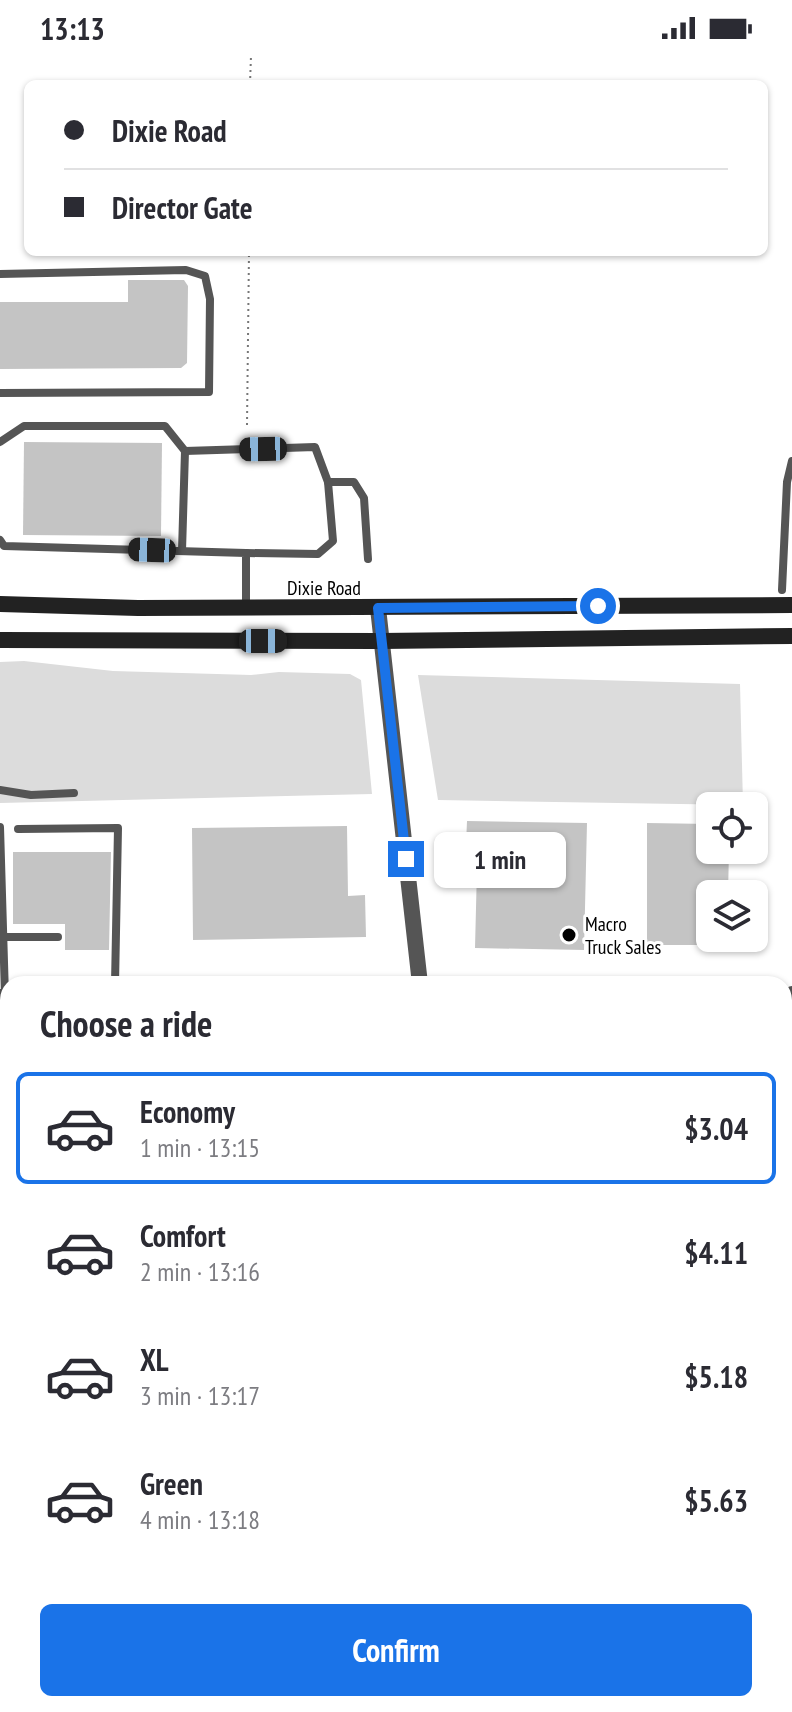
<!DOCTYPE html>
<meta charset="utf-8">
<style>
:root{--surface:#fff;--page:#f2f2f3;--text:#2b2b33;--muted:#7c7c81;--line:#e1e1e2;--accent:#1a73e8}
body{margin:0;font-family:"PT Sans Narrow",sans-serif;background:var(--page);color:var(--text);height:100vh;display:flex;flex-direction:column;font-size:30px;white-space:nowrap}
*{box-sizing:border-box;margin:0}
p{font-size:26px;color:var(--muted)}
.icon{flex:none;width:44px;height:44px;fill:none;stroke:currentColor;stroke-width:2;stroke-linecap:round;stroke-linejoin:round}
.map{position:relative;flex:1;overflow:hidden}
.details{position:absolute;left:0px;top:920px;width:792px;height:736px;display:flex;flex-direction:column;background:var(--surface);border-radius:24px 24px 0 0;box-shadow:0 2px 6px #0004}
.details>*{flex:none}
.top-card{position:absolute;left:24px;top:24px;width:744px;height:176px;border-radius:12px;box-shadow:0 2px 6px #0004;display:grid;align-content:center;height:176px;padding:0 40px;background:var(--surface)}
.tools{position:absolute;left:696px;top:736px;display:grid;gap:16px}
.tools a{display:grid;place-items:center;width:72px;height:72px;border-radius:12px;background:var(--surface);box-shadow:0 2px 6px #0004;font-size:40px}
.end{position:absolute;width:36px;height:36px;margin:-18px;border:10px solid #1a73e8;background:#fff;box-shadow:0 0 0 4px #fff}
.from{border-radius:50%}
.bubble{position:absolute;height:56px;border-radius:12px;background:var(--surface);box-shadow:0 2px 6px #0004;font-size:26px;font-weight:800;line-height:56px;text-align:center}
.car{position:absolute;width:24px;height:48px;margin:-24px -12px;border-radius:10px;box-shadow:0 0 6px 2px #0007;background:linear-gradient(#222 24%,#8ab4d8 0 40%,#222 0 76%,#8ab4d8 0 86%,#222 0)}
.top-card b{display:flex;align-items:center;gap:28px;height:76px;font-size:30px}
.top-card b+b{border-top:2px solid var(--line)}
.top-card i{width:20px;height:20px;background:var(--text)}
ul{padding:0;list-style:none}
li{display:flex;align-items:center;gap:24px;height:112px;margin:0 16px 12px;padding:0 24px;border:4px solid transparent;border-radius:12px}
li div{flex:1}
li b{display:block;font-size:30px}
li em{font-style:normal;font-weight:800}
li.current{border-color:var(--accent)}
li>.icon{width:72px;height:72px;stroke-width:1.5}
h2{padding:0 40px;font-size:36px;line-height:96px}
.button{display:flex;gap:16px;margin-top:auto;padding:16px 40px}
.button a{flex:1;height:92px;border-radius:12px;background:var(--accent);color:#fff;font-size:32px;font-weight:800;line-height:92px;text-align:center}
.status{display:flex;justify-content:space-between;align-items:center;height:56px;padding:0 40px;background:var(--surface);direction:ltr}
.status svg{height:22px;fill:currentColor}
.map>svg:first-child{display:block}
.green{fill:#dcdcdc}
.building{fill:#c4c4c4}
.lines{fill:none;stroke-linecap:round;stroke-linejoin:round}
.path{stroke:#777;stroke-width:2;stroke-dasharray:2 4;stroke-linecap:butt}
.lane{stroke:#555;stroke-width:8}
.street{stroke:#555;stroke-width:16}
.secondary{stroke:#222;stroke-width:16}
.route{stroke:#1a73e8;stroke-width:10}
.poi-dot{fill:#000;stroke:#fff;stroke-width:3}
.labels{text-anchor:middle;stroke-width:6;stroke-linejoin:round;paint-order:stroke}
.street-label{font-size:20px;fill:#000;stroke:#fff}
.poi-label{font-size:20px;fill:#000;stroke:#fff;text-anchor:start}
</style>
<div class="status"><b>13:13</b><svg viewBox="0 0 49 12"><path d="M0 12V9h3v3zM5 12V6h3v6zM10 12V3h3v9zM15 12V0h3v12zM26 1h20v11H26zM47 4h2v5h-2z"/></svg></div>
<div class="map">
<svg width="792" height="1656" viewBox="0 0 792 1656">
<rect width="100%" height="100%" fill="#fff"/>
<g class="green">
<path d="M24,605L113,615L251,619L279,616L350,618L361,624L372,738L0,747V606Z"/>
<path d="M418,619L740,628L743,749L438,744Z"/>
</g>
<g class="building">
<path d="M128,224H184L188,230L187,307L181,312L0,313V246H128Z"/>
<path d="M24,386L162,387L161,480L23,479Z"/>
<path d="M467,765L587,767L584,894L475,892L477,812H465Z"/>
<path d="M647,767L710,768V794H729L728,838H710V889H647Z"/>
<path d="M347,770L348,840L365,839L366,881L193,884L192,772Z"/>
<path d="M13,796H111L109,894H65V868H13Z"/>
</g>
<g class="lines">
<g class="path">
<path d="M250,28L251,0"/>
<path d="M247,369L249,196"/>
<path d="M0,1548H8"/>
<path d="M784,1597H792"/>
</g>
<g class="lane">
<path d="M0,218L186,214L205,220L210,243L209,336L0,337"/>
<path d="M0,386L24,370H165L185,395L315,391L328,426L333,485L318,498L246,497"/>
<path d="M328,426H354L364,442L368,503"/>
<path d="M0,484L4,490L246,497V552"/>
<path d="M182,495L185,395"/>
<path d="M782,534L787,426L792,405"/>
<path d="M0,734L31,739L74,737"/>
<path d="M0,771L5,940"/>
<path d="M18,773L118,772L115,928"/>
<path d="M1,881H58"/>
<path d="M784,975H792"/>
<path d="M0,984H8"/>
<path d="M784,1030L790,1039L792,1053"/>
<path d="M0,1235H8"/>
<path d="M0,1261H8"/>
<path d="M0,1354H8"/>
<path d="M0,1439H8"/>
<path d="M0,1533H8"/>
<path d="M380,1648V1656"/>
<path d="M538,1648V1656"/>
<path d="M559,1648L560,1656"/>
<path d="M225,1656L228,1648"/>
</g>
<g class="street">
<path d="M378,552L420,928"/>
<path d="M0,941H8"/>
<path d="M784,944L792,938"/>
<path d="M0,1568L8,1569"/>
<path d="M784,1618L792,1617"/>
</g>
<g class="secondary">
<path d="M0,548L138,552L792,549"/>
<path d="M0,584L381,585L792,580"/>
</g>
</g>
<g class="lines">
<path class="route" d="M406,803L378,552L598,550"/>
</g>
<circle class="poi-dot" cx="569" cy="879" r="8"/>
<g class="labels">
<g class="street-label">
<text x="324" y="539">Dixie Road</text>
</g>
<g class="poi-label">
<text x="585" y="875">Macro<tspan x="585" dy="23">Truck Sales</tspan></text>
</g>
</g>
</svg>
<div class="tools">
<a><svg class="icon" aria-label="locate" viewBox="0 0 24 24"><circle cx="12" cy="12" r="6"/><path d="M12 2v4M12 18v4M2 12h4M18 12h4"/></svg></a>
<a><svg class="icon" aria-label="layers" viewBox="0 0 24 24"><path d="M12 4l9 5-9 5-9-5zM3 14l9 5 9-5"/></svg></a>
</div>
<i class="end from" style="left:598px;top:550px"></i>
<i class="end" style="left:406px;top:803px"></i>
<div class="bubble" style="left:434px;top:776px;width:132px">1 min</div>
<i class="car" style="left:263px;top:393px;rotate:269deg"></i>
<i class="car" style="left:152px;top:494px;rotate:272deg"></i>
<i class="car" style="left:263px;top:585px;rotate:90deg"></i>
<div class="top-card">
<b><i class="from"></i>Dixie Road</b>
<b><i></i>Director Gate</b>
</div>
<section class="details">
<h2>Choose a ride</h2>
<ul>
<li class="current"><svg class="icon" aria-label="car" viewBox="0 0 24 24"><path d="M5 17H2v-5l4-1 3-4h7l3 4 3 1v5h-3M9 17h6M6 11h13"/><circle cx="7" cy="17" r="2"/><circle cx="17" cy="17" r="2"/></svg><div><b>Economy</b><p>1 min · 13:15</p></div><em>$3.04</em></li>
<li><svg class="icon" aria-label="car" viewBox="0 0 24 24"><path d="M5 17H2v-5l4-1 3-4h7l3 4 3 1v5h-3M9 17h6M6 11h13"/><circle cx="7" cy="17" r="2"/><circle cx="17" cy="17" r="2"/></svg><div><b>Comfort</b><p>2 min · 13:16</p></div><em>$4.11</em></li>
<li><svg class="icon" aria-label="car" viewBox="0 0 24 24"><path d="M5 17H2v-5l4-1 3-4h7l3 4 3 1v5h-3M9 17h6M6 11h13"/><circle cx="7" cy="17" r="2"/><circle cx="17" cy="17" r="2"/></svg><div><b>XL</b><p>3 min · 13:17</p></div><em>$5.18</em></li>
<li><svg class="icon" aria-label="car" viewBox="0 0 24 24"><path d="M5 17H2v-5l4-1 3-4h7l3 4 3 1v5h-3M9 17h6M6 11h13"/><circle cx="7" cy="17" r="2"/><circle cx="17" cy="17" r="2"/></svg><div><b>Green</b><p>4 min · 13:18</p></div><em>$5.63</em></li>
</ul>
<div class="button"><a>Confirm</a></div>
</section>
</div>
